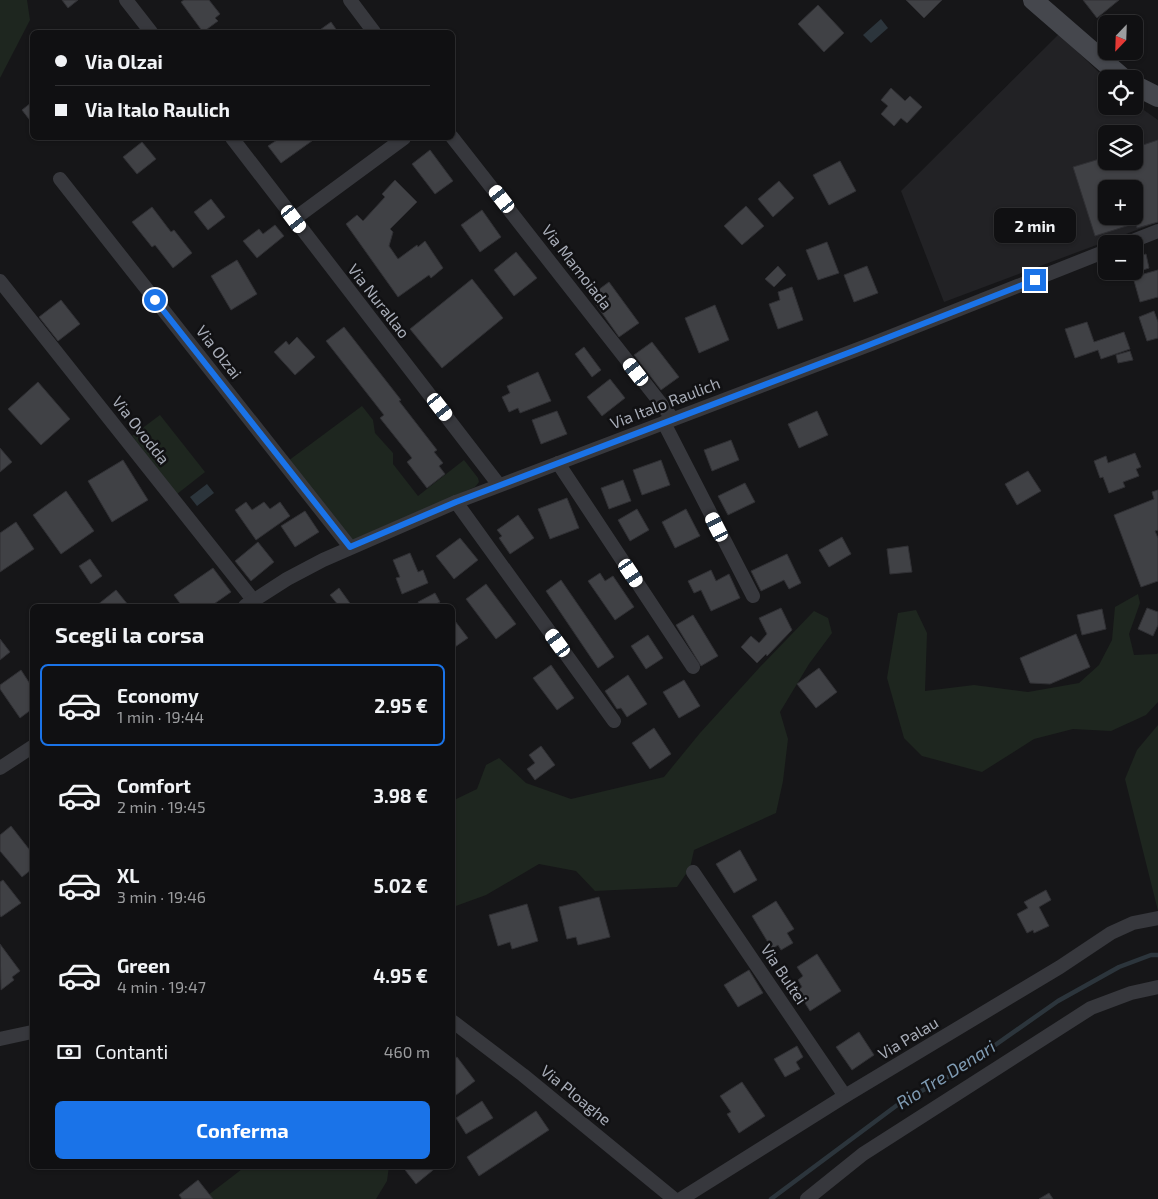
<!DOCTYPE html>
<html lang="it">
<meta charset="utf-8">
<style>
:root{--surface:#101012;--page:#1e1e20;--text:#f1f3f6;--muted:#9c9d9f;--line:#303032;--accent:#1a73e8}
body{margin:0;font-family:"Exo 2",sans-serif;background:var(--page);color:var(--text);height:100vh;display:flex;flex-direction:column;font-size:19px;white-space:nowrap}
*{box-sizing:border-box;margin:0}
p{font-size:16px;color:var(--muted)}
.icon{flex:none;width:28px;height:28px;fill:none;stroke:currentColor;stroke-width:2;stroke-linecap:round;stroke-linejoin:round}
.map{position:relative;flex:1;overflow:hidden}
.details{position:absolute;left:30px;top:604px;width:425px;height:565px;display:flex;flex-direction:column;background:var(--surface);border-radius:8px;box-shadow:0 1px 4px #0004,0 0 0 1px var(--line)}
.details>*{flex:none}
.top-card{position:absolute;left:30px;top:30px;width:425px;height:110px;border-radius:8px;box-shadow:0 1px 4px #0004,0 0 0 1px var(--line);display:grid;align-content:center;height:110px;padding:0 25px;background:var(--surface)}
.needle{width:32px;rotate:203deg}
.controls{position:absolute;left:1098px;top:15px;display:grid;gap:10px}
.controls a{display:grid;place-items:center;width:45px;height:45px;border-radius:8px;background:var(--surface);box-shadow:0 1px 4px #0004,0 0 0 1px var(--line);font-size:25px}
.end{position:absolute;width:22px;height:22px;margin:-11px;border:6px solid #1a73e8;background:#fff;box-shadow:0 0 0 2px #fff}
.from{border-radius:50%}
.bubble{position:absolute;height:35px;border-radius:8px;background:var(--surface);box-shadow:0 1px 4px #0004,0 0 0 1px var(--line);font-size:16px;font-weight:700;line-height:35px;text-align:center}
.car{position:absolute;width:15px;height:30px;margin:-15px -8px;border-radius:6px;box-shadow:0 0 4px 1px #0007;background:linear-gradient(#fff 24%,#345 0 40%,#fff 0 76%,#345 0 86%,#fff 0)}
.top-card b{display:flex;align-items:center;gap:18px;height:48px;font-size:19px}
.top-card b+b{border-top:1px solid var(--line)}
.top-card i{width:12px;height:12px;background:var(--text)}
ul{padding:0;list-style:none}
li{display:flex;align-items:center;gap:15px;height:82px;margin:0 10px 8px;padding:0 15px;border:2px solid transparent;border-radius:8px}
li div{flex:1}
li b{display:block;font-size:19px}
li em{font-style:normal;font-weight:700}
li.on{border-color:var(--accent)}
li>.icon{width:45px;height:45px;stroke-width:1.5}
h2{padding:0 25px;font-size:22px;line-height:60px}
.pay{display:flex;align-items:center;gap:12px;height:55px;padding:0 25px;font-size:19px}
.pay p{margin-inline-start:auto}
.cta{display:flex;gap:10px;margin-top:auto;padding:10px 25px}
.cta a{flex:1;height:58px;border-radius:8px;background:var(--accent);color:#fff;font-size:20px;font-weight:700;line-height:58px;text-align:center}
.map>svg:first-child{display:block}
.built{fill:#222225;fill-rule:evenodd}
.green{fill:#1e261f}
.water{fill:#2c353c}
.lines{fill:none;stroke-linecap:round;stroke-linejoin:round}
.stream{stroke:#2c353c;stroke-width:4.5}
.building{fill:#404145;stroke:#303034;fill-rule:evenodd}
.street{stroke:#37383d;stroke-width:14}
.secondary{stroke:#45474d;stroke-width:20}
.route{stroke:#1a73e8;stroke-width:6}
.labels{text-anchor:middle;stroke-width:5;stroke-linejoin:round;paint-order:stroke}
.street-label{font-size:16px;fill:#a8adb8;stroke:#111113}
.water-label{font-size:18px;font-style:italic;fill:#7f9bb3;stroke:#111113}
</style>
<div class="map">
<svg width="1158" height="1199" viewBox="0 0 1158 1199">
<rect width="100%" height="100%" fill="#161618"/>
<path class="built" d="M1059,34L1106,79V106H1134V96L1141,108L1158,120V222L944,302L901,191ZM1106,134H1134V161H1106ZM1106,189H1134V216H1106Z"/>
<g class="green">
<path d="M0,0H27L30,20L0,78Z"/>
<path d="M362,406L373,420L375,433L393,453V464L418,496L464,460L478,478L479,482L475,487L350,541L288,461Z"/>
<path d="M160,415L205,472L177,494L132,436Z"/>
<path d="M1138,594L1140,603L1129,634L1134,655L1157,654L1158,653V702L1146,715L1111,731L1073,729L1034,739L982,772L922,756L904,738L887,678L898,613L916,610L927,633L925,691L974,685L1028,692L1079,683L1099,665L1112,640L1115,607Z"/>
<path d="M814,611L828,618L832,633L809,664L780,712L788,739L783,781L776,813L694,850L690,868L677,887L595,891L576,871L539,864L486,895L453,907L452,801L477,789L486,765L499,758L526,783L571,799L664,777L700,733L760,667Z"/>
<path d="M1158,725V911L1125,779L1137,750Z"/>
<path d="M246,1166H389L387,1181L376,1199H203Z"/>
</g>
<g class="water">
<path d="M881,19L888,28L871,43L863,35Z"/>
<path d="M207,484L214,493L197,506L190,497Z"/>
</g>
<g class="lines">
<path class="stream" d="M771,1199L904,1100L954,1074L1058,1001L1119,967L1151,955H1158"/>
</g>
<g class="building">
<path d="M62,0H78L68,8Z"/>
<path d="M184,0H209L220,14L215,18L218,21L203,32L181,2Z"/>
<path d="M906,0H942L924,18Z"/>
<path d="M1083,0H1119L1097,18Z"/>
<path d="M818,5L844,33L824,52L798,24Z"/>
<path d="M331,22L338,32H317Z"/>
<path d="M891,88L905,101L910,96L922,107L907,123L901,118L894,126L881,114L888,106L881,100Z"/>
<path d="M32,102V123L22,110Z"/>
<path d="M280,138H316L281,163L268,146Z"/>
<path d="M1158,140V222L1137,228L1136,223L1095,236L1073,167L1106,157V161H1134V148ZM1106,189H1134V216H1106Z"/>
<path d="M142,142L156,159L137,174L123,157Z"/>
<path d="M430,150L453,181L435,194L412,164Z"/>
<path d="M840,161L856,191L829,205L813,175Z"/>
<path d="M395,180L417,202L390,229L393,232L389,246L398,259L417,245L418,247L425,241L443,268L431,278L429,275L398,297L346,224L357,215L363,221L385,197L382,194Z"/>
<path d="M779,181L794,198L773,217L758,199Z"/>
<path d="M211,199L225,217L208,230L194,212Z"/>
<path d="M746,206L764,226L742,245L724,226Z"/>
<path d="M152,207L171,232L174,230L192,253L173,268L155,245L152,247L132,222Z"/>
<path d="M482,210L501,237L480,252L461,225Z"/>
<path d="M275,225L284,236L257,258L243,241L259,229L263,234Z"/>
<path d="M827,242L839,273L818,280L806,250Z"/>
<path d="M516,252L537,278L514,296L494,270Z"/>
<path d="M1146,254L1149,268L1140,271L1136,257Z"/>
<path d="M237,260L257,294L231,310L211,276Z"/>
<path d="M778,266L786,275L774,287L765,279Z"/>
<path d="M867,266L878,293L854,302L844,275Z"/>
<path d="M1158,270V297L1140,302L1133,277Z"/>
<path d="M472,279L503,318L442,368L410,329Z"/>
<path d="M609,282L639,323L619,337L590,296Z"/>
<path d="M792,287L803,320L778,329L769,304L780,300L778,292Z"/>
<path d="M61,300L80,324L58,341L39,317Z"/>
<path d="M715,305L729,340L699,353L685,318Z"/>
<path d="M1154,311L1158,322V338L1147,341L1139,317Z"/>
<path d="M1087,322L1094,342L1124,332L1130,349L1101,359L1098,350L1075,358L1065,329Z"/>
<path d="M344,327L401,400L399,401L437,450L434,452L443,463L439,466L445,474L427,488L407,462L412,458L380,418L384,415L326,341Z"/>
<path d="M297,337L315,357L295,375L274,352L286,341L289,345Z"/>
<path d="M652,342L679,377L661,390L634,355Z"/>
<path d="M584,347L601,370L592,377L575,354Z"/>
<path d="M1130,351L1133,360L1118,363L1116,355Z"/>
<path d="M538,372L551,401L520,413L518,408L509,412L502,397L510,393L507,386Z"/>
<path d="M610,379L625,398L602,416L587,397Z"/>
<path d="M38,382L70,419L41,445L8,409Z"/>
<path d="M557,411L567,434L541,444L532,420Z"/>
<path d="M817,411L828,435L799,448L788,424Z"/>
<path d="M731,440L739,460L712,471L704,450Z"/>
<path d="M0,448L12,462L0,472Z"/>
<path d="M1135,453L1141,467L1136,469L1139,476L1123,482L1125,487L1109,493L1103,477L1100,478L1094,461L1106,456L1108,463Z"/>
<path d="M123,460L148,500L112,522L88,481Z"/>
<path d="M661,460L670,485L642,495L633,470Z"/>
<path d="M1028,471L1041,491L1017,505L1005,484Z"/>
<path d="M623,480L631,501L609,509L601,488Z"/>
<path d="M745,483L755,502L728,515L718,496Z"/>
<path d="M1158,490V530L1155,531L1158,538V581L1141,587L1114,515L1154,499L1152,492Z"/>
<path d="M66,491L94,531L61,554L33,515Z"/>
<path d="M567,498L579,528L550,539L538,509Z"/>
<path d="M246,502L252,510L264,502L270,509L280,502L290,516L256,540L235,510Z"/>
<path d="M637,509L649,530L630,541L618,520Z"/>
<path d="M686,509L700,536L675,548L662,522Z"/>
<path d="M305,511L319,532L295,547L281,526Z"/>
<path d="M518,515L534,538L510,554L499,538L502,536L497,530Z"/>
<path d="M16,522L34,549L0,572V533Z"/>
<path d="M842,537L851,554L829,567L819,550Z"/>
<path d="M460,538L478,560L454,579L436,556Z"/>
<path d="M258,542L274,562L251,581L235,561Z"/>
<path d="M908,546L912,572L890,574L887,549Z"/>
<path d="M410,553L418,572L423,570L428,583L402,594L396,578L400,577L393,560Z"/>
<path d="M787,554L801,583L789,589L784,580L761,591L751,571Z"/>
<path d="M90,559L102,576L91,584L79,566Z"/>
<path d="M213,568L231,592L211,606H182L174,595Z"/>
<path d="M711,570L716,581L729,574L740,598L711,611L701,590L694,593L688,581Z"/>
<path d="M600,573L605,581L613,576L634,607L615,620L588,581Z"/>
<path d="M561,580L614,657L598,668L546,591Z"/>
<path d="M486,584L516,624L496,639L466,599Z"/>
<path d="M339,588L352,606H339L330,595Z"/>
<path d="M116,590L129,606H96Z"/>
<path d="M435,593L440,602L432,606H420L418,602Z"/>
<path d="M781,608L792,630L767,656L766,654L757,663L741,647L751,636L759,643L767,634L759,618Z"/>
<path d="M1147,608L1158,612V625L1153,636L1138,629Z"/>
<path d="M1102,609L1106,629L1082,635L1077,615Z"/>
<path d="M693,615L718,656L701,666L676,625Z"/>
<path d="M452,617L468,638L452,649Z"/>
<path d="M1076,634L1090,667L1050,684L1030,683L1020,658Z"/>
<path d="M648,635L663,658L646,669L631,646Z"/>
<path d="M0,639L10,652L0,660Z"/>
<path d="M551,665L574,698L557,710L533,678Z"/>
<path d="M819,668L837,692L816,708L797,684Z"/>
<path d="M21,670L32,687V709L20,718L0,689V685Z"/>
<path d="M628,675L647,704L627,717L621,708L617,709L605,691Z"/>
<path d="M684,680L700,706L679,718L663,692Z"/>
<path d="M654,728L671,754L650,769L632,743Z"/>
<path d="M541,746L555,765L535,780L527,769L535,763L529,755Z"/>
<path d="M11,826L32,853L31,859L32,869L22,877L0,851V835Z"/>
<path d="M740,850L757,880L734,893L716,864Z"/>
<path d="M3,880L21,903L1,917L0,915V882Z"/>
<path d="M1046,890L1051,900L1039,907L1049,926L1034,933L1033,930L1027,933L1017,914L1028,908L1024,902Z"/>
<path d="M599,897L610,937L578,945L576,937L567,939L559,907Z"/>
<path d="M776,901L794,929L787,933L793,943L781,950L778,945L772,949L752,916Z"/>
<path d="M527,904L538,941L512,949L510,942L498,946L489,915Z"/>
<path d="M0,944L20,971L12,977L14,980L1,990Z"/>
<path d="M817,954L841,991L810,1011L797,990L802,987L798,980L803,976L797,967Z"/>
<path d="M749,970L763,993L738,1007L724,985Z"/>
<path d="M859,1032L874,1055L852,1070L836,1047Z"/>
<path d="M797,1046L803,1057L796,1062L800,1069L785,1077L774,1059Z"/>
<path d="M457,1057L475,1081L452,1098V1060Z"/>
<path d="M742,1082L765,1116L739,1133L727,1114L731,1112L720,1096Z"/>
<path d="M482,1101L493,1118L466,1134L456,1118Z"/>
<path d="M536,1111L549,1130L479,1176L467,1157Z"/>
<path d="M402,1166H438L416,1184Z"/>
<path d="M198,1180L213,1199H182L179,1195Z"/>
<path d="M1049,1193L1053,1199H1039Z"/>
</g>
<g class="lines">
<g class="street">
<path d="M126,0L151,32"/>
<path d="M350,0L374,32"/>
<path d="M452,137L673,419"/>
<path d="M232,138L499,485"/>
<path d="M60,179L350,547"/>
<path d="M294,219L404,138"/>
<path d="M1125,244L1158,231"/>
<path d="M0,281L254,601"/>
<path d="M664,423L753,596"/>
<path d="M558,463L693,667"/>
<path d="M456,502L614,721"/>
<path d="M245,606L287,579L323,560L456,502L874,343L1106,251"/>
<path d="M0,768L32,747"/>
<path d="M693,872L845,1096"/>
<path d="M452,1021L523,1075L674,1199"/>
<path d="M0,1039L32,1032"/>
<path d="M681,1199L845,1096L1060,967L1111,933L1133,923L1158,918"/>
<path d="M807,1199L863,1154L1091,1008L1131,993L1158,987"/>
</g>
<g class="secondary">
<path d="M1033,0L1124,79"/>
<path d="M1134,85L1158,97"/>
</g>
</g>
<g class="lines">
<path class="route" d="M155,300L350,547L456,502L856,350L1035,280"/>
</g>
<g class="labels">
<g class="street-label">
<text transform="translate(577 267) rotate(52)" y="6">Via Mamoiada</text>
<text transform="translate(379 301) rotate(52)" y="6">Via Nurallao</text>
<text transform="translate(219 352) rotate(52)" y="6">Via Olzai</text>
<text transform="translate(665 403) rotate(-21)" y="6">Via Italo Raulich</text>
<text transform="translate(141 430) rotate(52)" y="6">Via Ovodda</text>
<text transform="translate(784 974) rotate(56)" y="6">Via Bultei</text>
<text transform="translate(908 1038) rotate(-31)" y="6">Via Palau</text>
<text transform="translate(576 1095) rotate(39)" y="6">Via Ploaghe</text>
</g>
<g class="water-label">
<text transform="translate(946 1075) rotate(-32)" y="6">Rio Tre Denari</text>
</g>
</g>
</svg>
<div class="controls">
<a><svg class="needle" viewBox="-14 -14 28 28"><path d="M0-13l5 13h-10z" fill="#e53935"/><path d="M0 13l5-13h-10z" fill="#9c9d9f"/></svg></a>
<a><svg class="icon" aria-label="locate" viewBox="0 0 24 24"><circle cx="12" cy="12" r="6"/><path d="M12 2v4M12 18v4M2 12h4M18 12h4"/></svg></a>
<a><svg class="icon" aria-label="layers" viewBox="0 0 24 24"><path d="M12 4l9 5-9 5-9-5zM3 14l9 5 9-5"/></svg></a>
<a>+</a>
<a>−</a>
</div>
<i class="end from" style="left:155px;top:300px"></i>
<i class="end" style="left:1035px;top:280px"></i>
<div class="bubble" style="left:994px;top:208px;width:82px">2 min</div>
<i class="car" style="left:502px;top:199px;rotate:322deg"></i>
<i class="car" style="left:294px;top:219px;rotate:143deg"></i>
<i class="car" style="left:636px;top:372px;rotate:322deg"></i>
<i class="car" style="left:440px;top:407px;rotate:142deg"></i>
<i class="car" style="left:717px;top:527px;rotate:333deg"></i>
<i class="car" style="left:631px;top:573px;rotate:146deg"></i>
<i class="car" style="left:558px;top:643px;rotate:324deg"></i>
<div class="top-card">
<b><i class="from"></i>Via Olzai</b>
<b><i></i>Via Italo Raulich</b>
</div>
<section class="details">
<h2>Scegli la corsa</h2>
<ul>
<li class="on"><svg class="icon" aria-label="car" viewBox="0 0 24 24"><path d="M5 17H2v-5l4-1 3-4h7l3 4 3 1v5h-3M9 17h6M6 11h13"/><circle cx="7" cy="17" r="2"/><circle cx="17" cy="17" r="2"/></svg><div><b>Economy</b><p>1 min · 19:44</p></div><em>2.95 €</em></li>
<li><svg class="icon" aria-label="car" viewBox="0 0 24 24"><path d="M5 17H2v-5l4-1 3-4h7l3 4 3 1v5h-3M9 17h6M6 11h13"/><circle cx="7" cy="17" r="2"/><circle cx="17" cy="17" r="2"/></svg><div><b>Comfort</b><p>2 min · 19:45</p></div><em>3.98 €</em></li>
<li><svg class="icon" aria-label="car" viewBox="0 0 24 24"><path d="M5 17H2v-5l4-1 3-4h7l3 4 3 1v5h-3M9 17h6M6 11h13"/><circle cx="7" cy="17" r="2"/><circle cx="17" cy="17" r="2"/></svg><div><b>XL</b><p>3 min · 19:46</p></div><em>5.02 €</em></li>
<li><svg class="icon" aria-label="car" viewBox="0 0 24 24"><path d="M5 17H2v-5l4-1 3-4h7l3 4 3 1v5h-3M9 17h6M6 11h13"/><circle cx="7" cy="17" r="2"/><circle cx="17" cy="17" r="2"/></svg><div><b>Green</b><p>4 min · 19:47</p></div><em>4.95 €</em></li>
</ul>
<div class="pay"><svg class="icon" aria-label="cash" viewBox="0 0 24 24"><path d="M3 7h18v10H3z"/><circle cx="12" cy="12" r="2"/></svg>Contanti<p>460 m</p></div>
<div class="cta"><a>Conferma</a></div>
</section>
</div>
